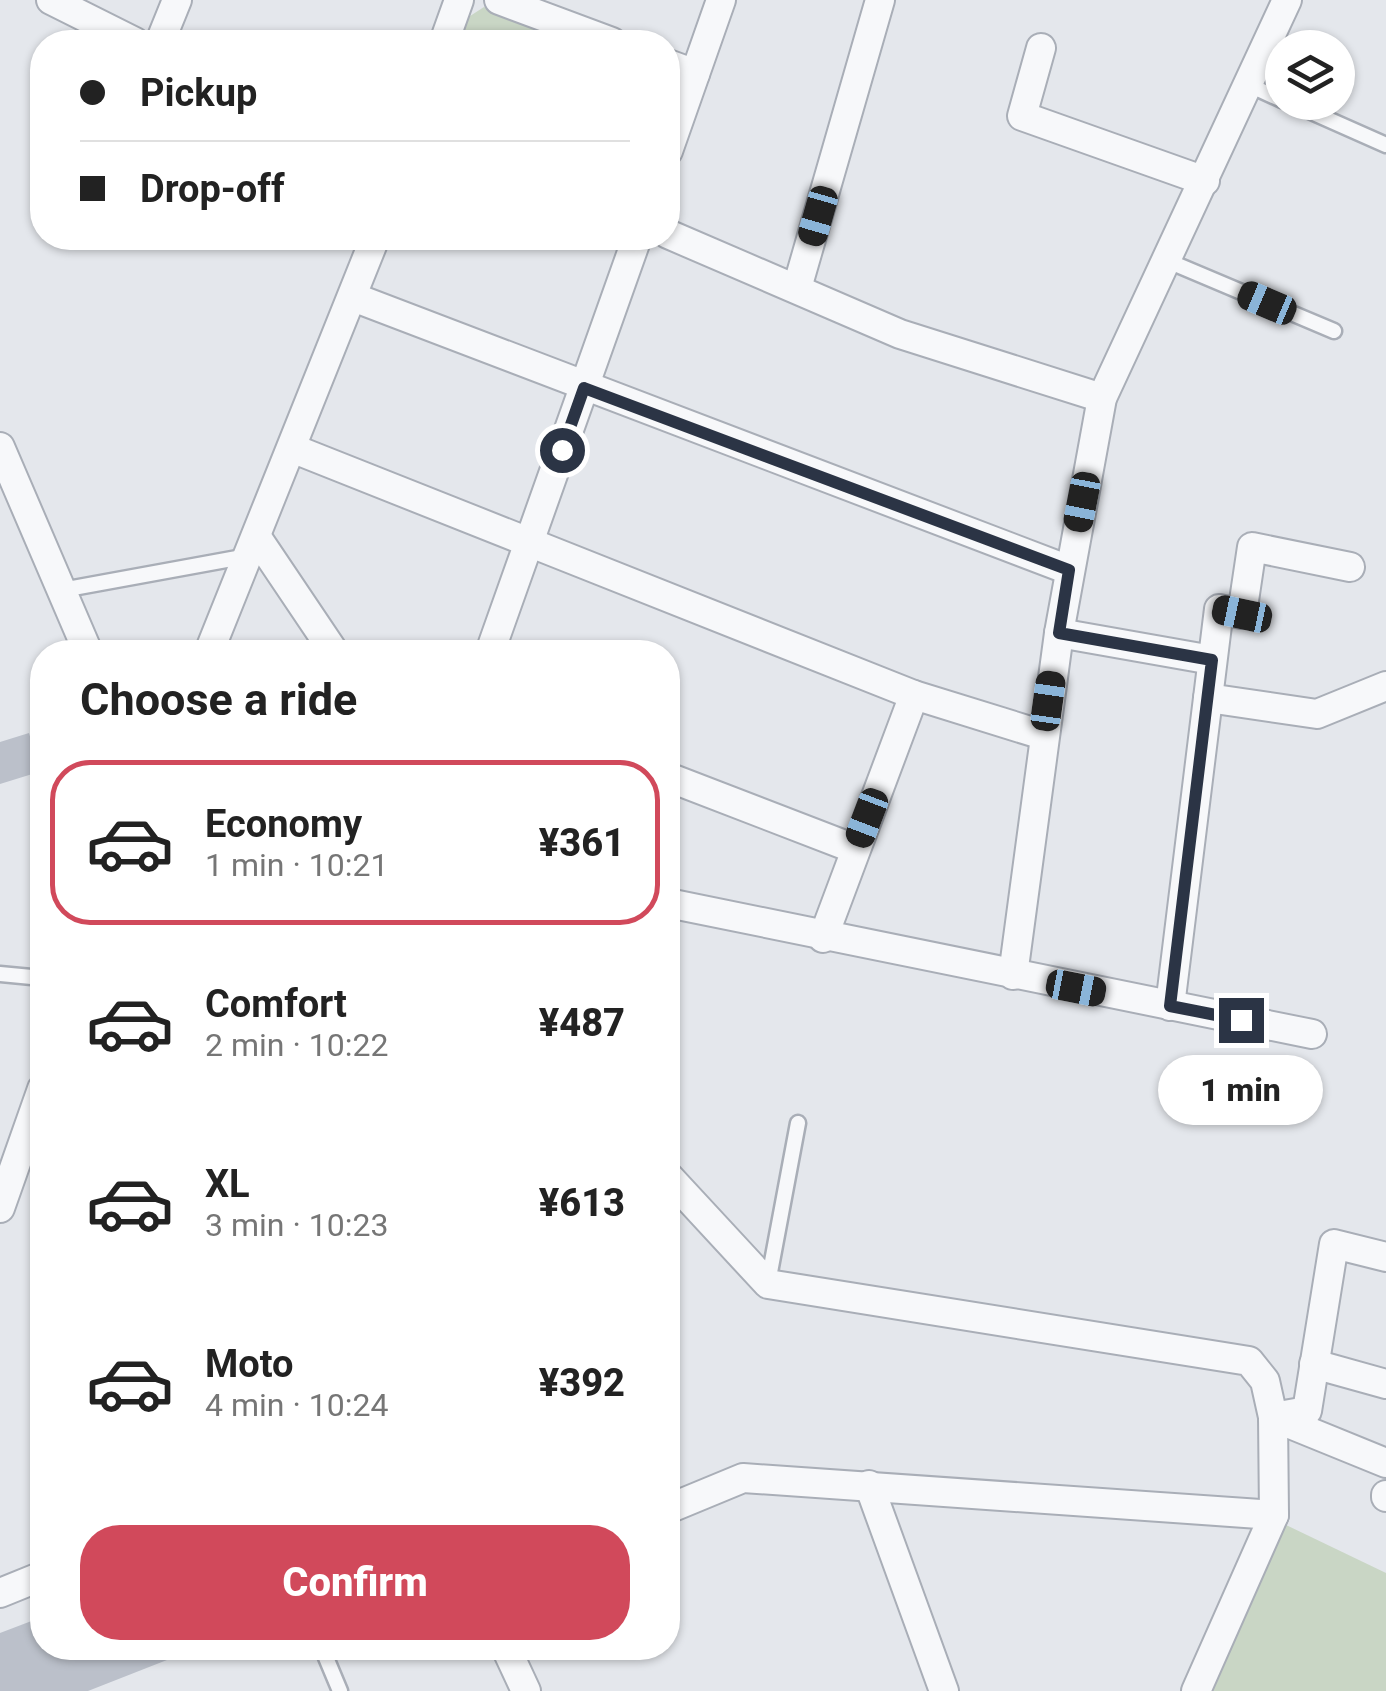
<!DOCTYPE html>
<meta charset="utf-8">
<style>
:root{--surface:#fff;--page:#f6f6f6;--text:#222;--muted:#767676;--line:#e0e0e0;--accent:#d1495b}
body{margin:0;font-family:Roboto,sans-serif;background:var(--page);color:var(--text);height:100vh;display:flex;flex-direction:column;font-size:38px;white-space:nowrap}
*{box-sizing:border-box;margin:0}
p{font-size:32px;color:var(--muted)}
.icon{flex:none;width:55px;height:55px;fill:none;stroke:currentColor;stroke-width:2;stroke-linecap:round;stroke-linejoin:round}
.map{position:relative;flex:1;overflow:hidden}
.panel{position:absolute;left:30px;top:640px;width:650px;height:1020px;display:flex;flex-direction:column;background:var(--surface);border-radius:40px;box-shadow:0 2px 8px #0004}
.panel>*{flex:none}
.top-card{position:absolute;left:30px;top:30px;width:650px;height:220px;border-radius:40px;box-shadow:0 2px 8px #0004;display:grid;align-content:center;height:220px;padding:0 50px;background:var(--surface)}
.controls{position:absolute;left:1265px;top:30px;display:grid;gap:20px}
.controls a{display:grid;place-items:center;width:90px;height:90px;border-radius:50%;background:var(--surface);box-shadow:0 2px 8px #0004;font-size:50px}
.end{position:absolute;width:45px;height:45px;margin:-22px;border:12px solid #2b3445;background:#fff;box-shadow:0 0 0 5px #fff}
.from{border-radius:50%}
.bubble{position:absolute;height:70px;border-radius:35px;background:var(--surface);box-shadow:0 2px 8px #0004;font-size:32px;font-weight:800;line-height:70px;text-align:center}
.car{position:absolute;width:30px;height:60px;margin:-30px -15px;border-radius:12px;box-shadow:0 0 8px 2px #0007;background:linear-gradient(#222 24%,#8ab4d8 0 40%,#222 0 76%,#8ab4d8 0 86%,#222 0)}
.top-card b{display:flex;align-items:center;gap:35px;height:95px;font-size:38px}
.top-card b+b{border-top:2px solid var(--line)}
.top-card i{width:25px;height:25px;background:var(--text)}
ul{padding:0;list-style:none}
li{display:flex;align-items:center;gap:30px;height:165px;margin:0 20px 15px;padding:0 30px;border:5px solid transparent;border-radius:40px}
li div{flex:1}
li b{display:block;font-size:38px}
li em{font-style:normal;font-weight:800}
li.current{border-color:var(--accent)}
li>.icon{width:90px;height:90px;stroke-width:1.5}
h2{padding:0 50px;font-size:45px;line-height:120px}
.primary-button{display:flex;gap:20px;margin-top:auto;padding:20px 50px}
.primary-button a{flex:1;height:115px;border-radius:40px;background:var(--accent);color:#fff;font-size:40px;font-weight:800;line-height:115px;text-align:center}
.map>svg:first-child{display:block}
.green{fill:#c9d6c5}
.building{fill:#bbc0ca}
.lines{fill:none;stroke-linecap:round;stroke-linejoin:round}
.service-casing{stroke:#a9aeb7;stroke-width:19}
.minor-casing{stroke:#a9aeb7;stroke-width:32}
.service{stroke:#f7f8fa;stroke-width:14}
.minor{stroke:#f7f8fa;stroke-width:28}
.route{stroke:#2b3445;stroke-width:12}
</style>
<div class="map">
<svg width="1386" height="1691" viewBox="0 0 1386 1691">
<rect width="100%" height="100%" fill="#e4e7ec"/>
<g class="green">
<path d="M484,7L573,42H459L467,18Z"/>
<path d="M1284,1524L1386,1573V1691H1210Z"/>
</g>
<g class="building">
<path d="M29,733L31,740L42,736V771L0,784V742Z"/>
<path d="M42,1617V1648L195,1649L88,1691H0V1633Z"/>
</g>
<g class="lines">
<g class="service-casing">
<g id="service">
<path d="M1249,85L1282,100"/>
<path d="M1289,102L1386,145"/>
<path d="M1168,261L1334,331"/>
<path d="M62,590L248,556"/>
<path d="M0,974L42,978"/>
<path d="M768,1283L798,1123"/>
<path d="M322,1648L340,1691"/>
</g>
</g>
<g class="minor-casing">
<g id="minor">
<path d="M51,0L135,42"/>
<path d="M499,0L612,42"/>
<path d="M160,42L177,0"/>
<path d="M444,42L459,0"/>
<path d="M1041,48L1022,116L1205,181"/>
<path d="M668,64L695,74"/>
<path d="M668,151L721,0"/>
<path d="M668,234L900,334L1102,398"/>
<path d="M797,288L880,0"/>
<path d="M353,297L1069,570"/>
<path d="M0,447L88,652"/>
<path d="M294,449L914,695L1043,735"/>
<path d="M258,539L334,652"/>
<path d="M1059,633L1212,660"/>
<path d="M209,652L375,238"/>
<path d="M490,652L637,238"/>
<path d="M1208,698L1317,714L1386,686"/>
<path d="M668,777L855,849"/>
<path d="M668,903L1312,1034"/>
<path d="M823,938L914,695"/>
<path d="M1013,975L1059,633L1102,398L1287,0"/>
<path d="M1170,1006L1219,609L1242,614L1252,547L1350,567"/>
<path d="M668,1176L768,1284L1249,1361L1265,1381L1273,1417L1274,1515L1196,1691"/>
<path d="M0,1208L42,1089"/>
<path d="M1314,1364L1386,1384"/>
<path d="M1273,1417L1307,1411L1334,1244L1386,1257"/>
<path d="M1273,1417L1386,1463"/>
<path d="M869,1485L944,1691"/>
<path d="M1386,1495V1497"/>
<path d="M668,1509L743,1478L1274,1515"/>
<path d="M0,1593L42,1576"/>
<path d="M506,1648L526,1691"/>
</g>
</g>
<use href="#service" class="service"/>
<use href="#minor" class="minor"/>
</g>
<g class="lines">
<path class="route" d="M562,450L584,388L1069,570L1059,633L1212,660L1170,1006L1241,1020"/>
</g>
</svg>
<div class="controls">
<a><svg class="icon" aria-label="layers" viewBox="0 0 24 24"><path d="M12 4l9 5-9 5-9-5zM3 14l9 5 9-5"/></svg></a>
</div>
<i class="end from" style="left:562px;top:450px"></i>
<i class="end" style="left:1241px;top:1020px"></i>
<div class="bubble" style="left:1158px;top:1055px;width:165px">1 min</div>
<i class="car" style="left:818px;top:216px;rotate:196deg"></i>
<i class="car" style="left:1267px;top:303px;rotate:293deg"></i>
<i class="car" style="left:1082px;top:502px;rotate:191deg"></i>
<i class="car" style="left:1242px;top:614px;rotate:282deg"></i>
<i class="car" style="left:1048px;top:701px;rotate:8deg"></i>
<i class="car" style="left:867px;top:818px;rotate:201deg"></i>
<i class="car" style="left:1076px;top:988px;rotate:101deg"></i>
<div class="top-card">
<b><i class="from"></i>Pickup</b>
<b><i></i>Drop-off</b>
</div>
<section class="panel">
<h2>Choose a ride</h2>
<ul>
<li class="current"><svg class="icon" aria-label="car" viewBox="0 0 24 24"><path d="M5 17H2v-5l4-1 3-4h7l3 4 3 1v5h-3M9 17h6M6 11h13"/><circle cx="7" cy="17" r="2"/><circle cx="17" cy="17" r="2"/></svg><div><b>Economy</b><p>1 min · 10:21</p></div><em>¥361</em></li>
<li><svg class="icon" aria-label="car" viewBox="0 0 24 24"><path d="M5 17H2v-5l4-1 3-4h7l3 4 3 1v5h-3M9 17h6M6 11h13"/><circle cx="7" cy="17" r="2"/><circle cx="17" cy="17" r="2"/></svg><div><b>Comfort</b><p>2 min · 10:22</p></div><em>¥487</em></li>
<li><svg class="icon" aria-label="car" viewBox="0 0 24 24"><path d="M5 17H2v-5l4-1 3-4h7l3 4 3 1v5h-3M9 17h6M6 11h13"/><circle cx="7" cy="17" r="2"/><circle cx="17" cy="17" r="2"/></svg><div><b>XL</b><p>3 min · 10:23</p></div><em>¥613</em></li>
<li><svg class="icon" aria-label="car" viewBox="0 0 24 24"><path d="M5 17H2v-5l4-1 3-4h7l3 4 3 1v5h-3M9 17h6M6 11h13"/><circle cx="7" cy="17" r="2"/><circle cx="17" cy="17" r="2"/></svg><div><b>Moto</b><p>4 min · 10:24</p></div><em>¥392</em></li>
</ul>
<div class="primary-button"><a>Confirm</a></div>
</section>
</div>
